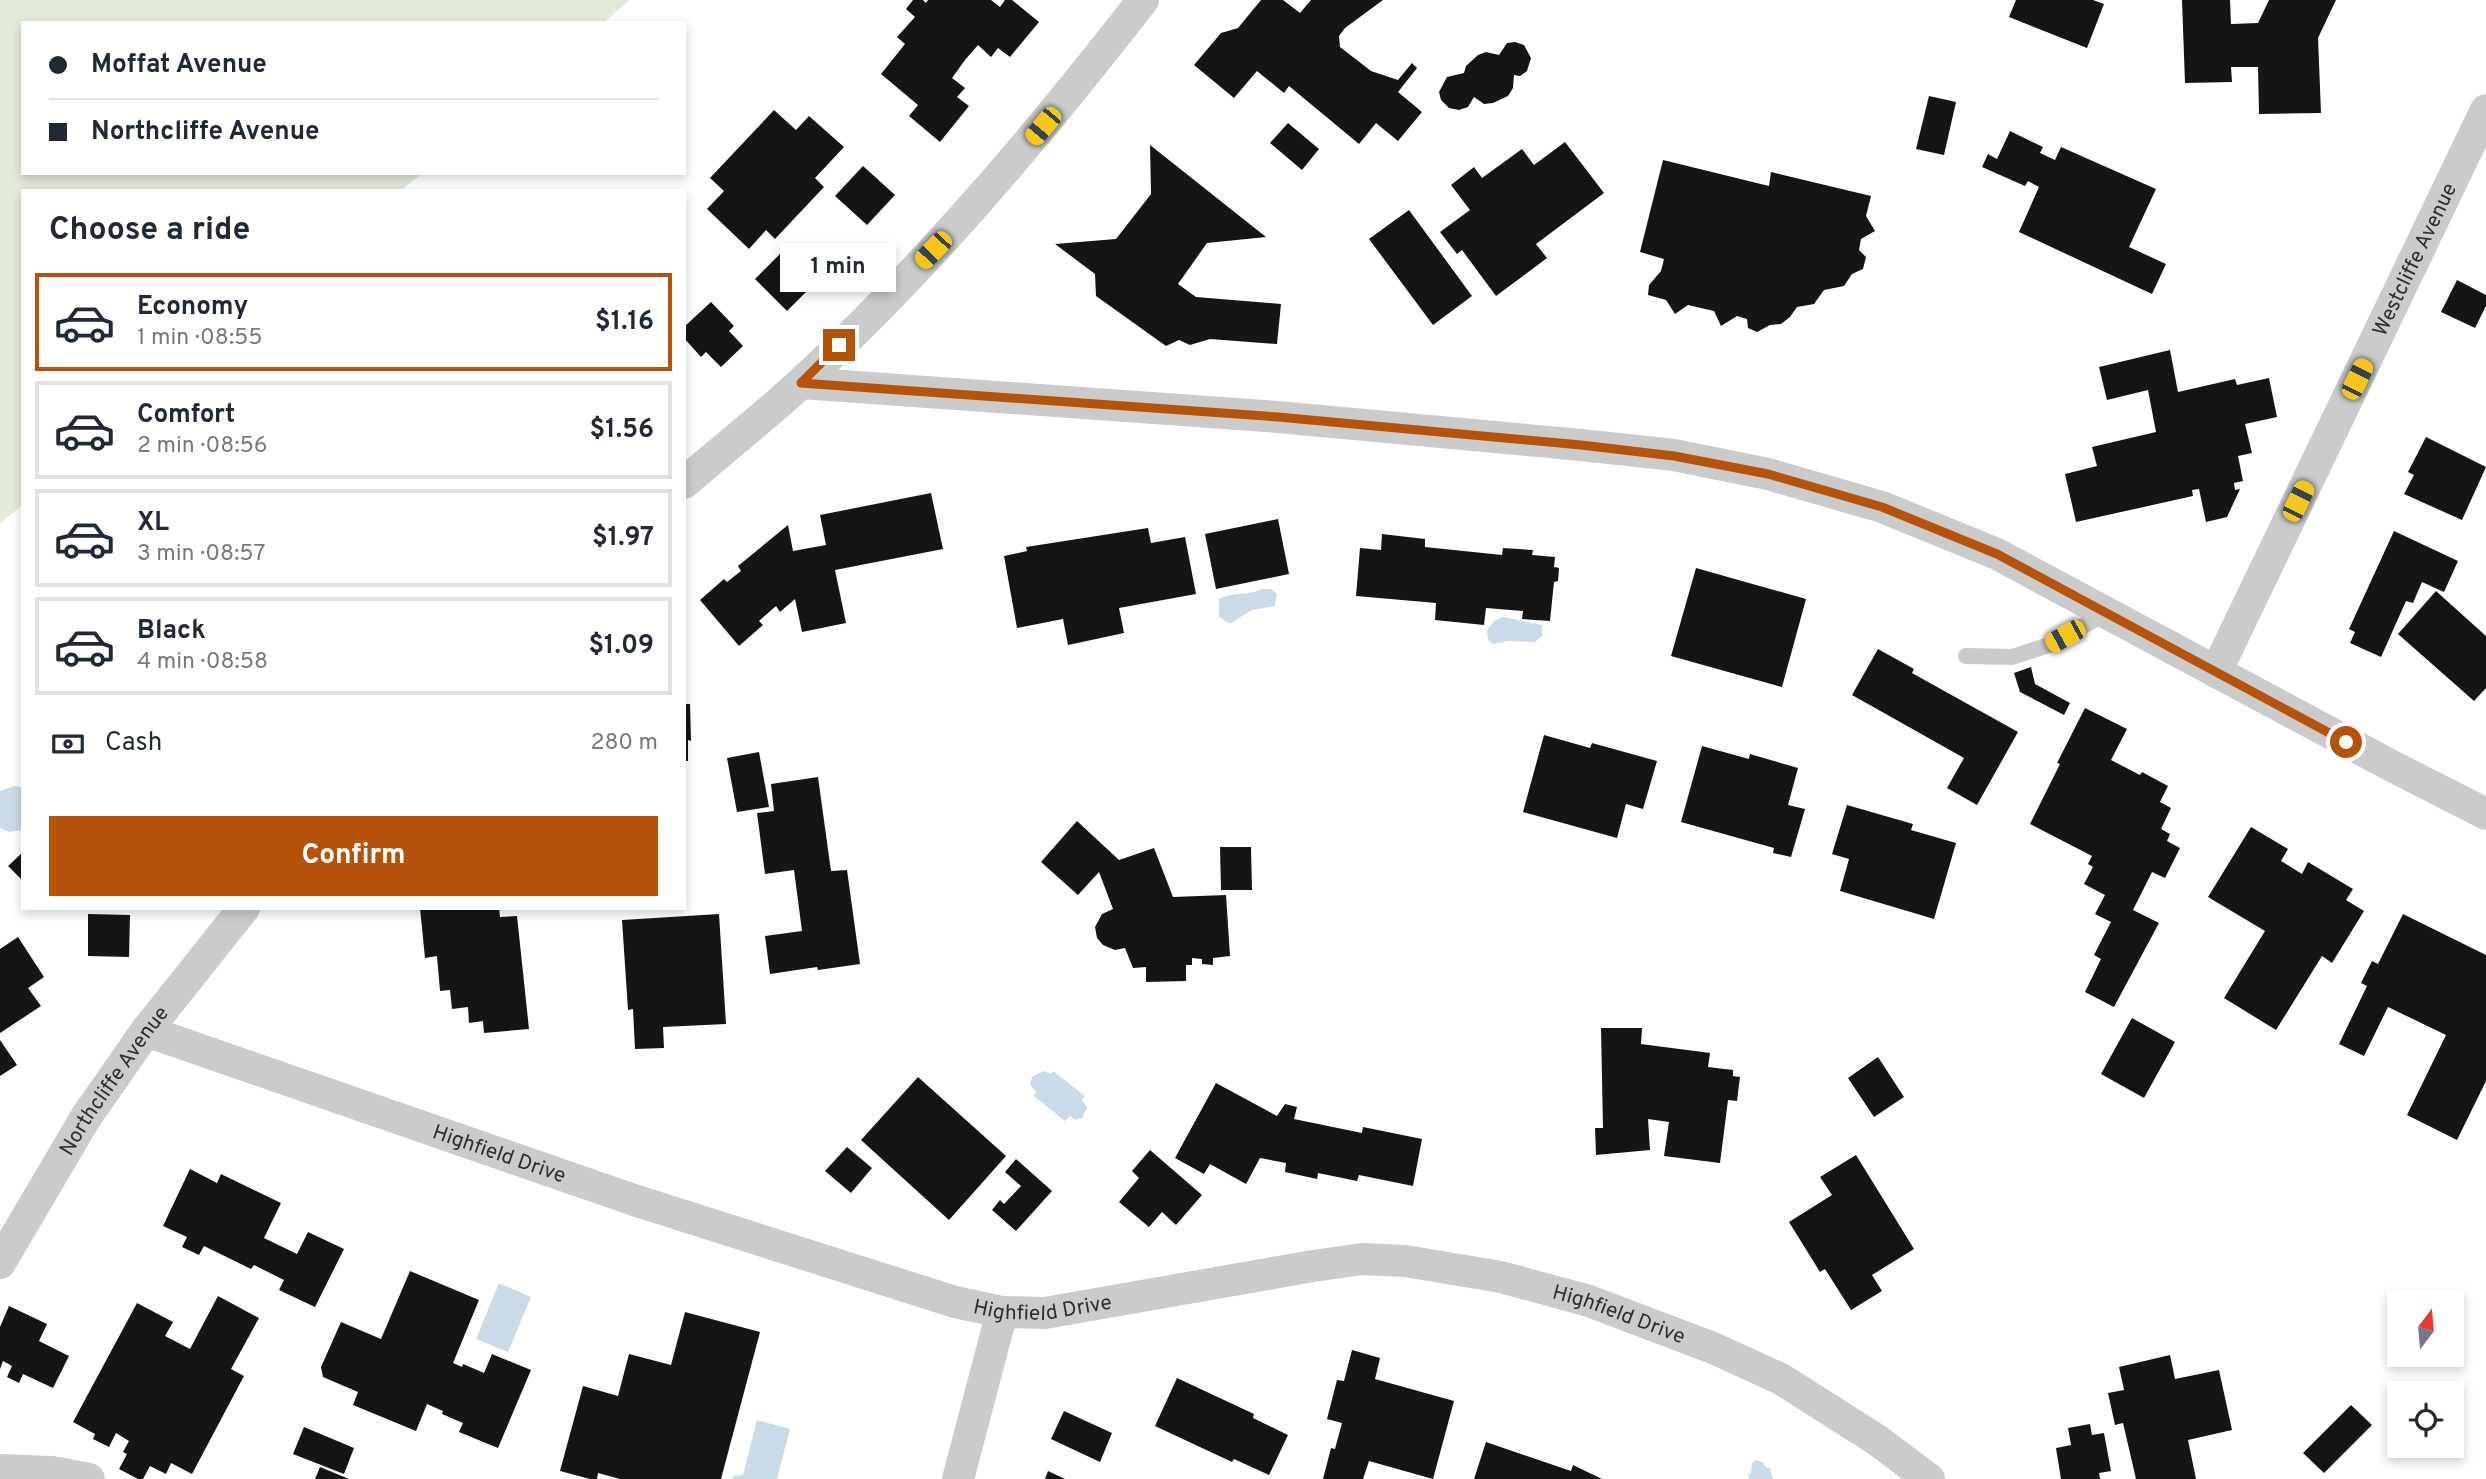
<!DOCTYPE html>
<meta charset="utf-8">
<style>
:root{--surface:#fff;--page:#f2f2f3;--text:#1f2937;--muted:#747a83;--line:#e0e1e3;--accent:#b45309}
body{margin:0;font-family:Overpass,sans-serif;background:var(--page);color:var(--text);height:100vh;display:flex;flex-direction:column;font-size:26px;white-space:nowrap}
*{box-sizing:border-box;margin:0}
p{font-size:23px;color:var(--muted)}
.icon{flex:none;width:38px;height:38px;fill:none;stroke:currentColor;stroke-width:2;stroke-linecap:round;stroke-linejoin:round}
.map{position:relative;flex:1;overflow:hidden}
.side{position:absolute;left:21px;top:189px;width:665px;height:721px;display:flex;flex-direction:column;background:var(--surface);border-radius:0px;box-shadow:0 4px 10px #0003}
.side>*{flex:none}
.banner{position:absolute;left:21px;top:21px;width:665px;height:154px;border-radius:0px;box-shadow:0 4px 10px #0003;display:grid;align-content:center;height:154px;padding:0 28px;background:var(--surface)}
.needle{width:46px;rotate:16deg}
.fabs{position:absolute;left:2387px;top:1290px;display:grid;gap:14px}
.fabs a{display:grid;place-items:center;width:77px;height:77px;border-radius:0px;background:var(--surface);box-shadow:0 4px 10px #0003;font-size:35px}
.end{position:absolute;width:32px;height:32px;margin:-16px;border:9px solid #b45309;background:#fff;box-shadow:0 0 0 4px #fff}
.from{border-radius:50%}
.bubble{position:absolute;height:49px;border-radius:0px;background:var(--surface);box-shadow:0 4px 10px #0003;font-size:23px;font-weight:700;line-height:49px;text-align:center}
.car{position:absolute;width:21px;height:42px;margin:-21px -10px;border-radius:9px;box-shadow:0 0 5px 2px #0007;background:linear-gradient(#f5c518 24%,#345 0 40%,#f5c518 0 76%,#345 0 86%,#f5c518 0)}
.banner b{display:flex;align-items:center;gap:24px;height:66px;font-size:26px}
.banner b+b{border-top:2px solid var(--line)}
.banner i{width:18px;height:18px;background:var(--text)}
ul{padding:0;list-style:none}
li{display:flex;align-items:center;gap:21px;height:98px;margin:0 14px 10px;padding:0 14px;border:4px solid var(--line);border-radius:0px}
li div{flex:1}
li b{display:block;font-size:26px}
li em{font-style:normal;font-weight:700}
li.selected{border-color:var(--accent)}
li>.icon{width:63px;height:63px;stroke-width:1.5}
h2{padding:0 28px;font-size:32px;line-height:84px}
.pay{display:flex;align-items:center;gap:18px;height:77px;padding:0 28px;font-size:26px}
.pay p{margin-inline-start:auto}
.cta{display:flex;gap:14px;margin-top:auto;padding:14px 28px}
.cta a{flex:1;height:80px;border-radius:0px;background:var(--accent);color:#fff;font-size:28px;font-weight:700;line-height:80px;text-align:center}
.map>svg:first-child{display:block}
.green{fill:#e2eadc}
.water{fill:#c9dae9}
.building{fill:#151515}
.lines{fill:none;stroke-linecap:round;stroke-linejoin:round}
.lane{stroke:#cbcbcb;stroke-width:16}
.street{stroke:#cbcbcb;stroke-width:32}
.route{stroke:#b45309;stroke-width:9}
.labels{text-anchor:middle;stroke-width:7;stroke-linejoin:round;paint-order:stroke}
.street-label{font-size:21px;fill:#2e2e2e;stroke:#fff}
</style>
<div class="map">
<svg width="2486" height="1479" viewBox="0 0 2486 1479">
<rect width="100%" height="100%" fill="#fff"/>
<path class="green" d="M0,0H630L603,23H23V173H422L401,191H23V505L0,523Z"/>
<g class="water">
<path d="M1262,589H1271L1277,594L1275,606L1252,610L1231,623L1226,622L1219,617V599C1230,592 1248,596 1262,589Z"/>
<path d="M1503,617L1542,625V636L1535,642L1509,641L1493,644L1488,640L1487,630L1494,621Z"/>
<path d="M15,786L23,788V830L9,832L0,828V791Z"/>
<path d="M1043,1071L1051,1074L1053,1071L1085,1096L1082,1100L1087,1108L1082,1118L1076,1120L1070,1116L1065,1121L1034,1096L1036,1092L1030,1084L1032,1077Z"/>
<path d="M499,1283L531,1297L508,1352L476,1339Z"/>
<path d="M757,1420L790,1429L777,1479H733V1476L743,1475Z"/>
<path d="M1756,1460L1762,1462L1767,1468H1770L1773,1479H1749L1748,1475L1751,1473L1752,1463Z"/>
</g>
<g class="building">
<path d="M913,0H923L926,3L928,0H991L1000,7L1005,0H1012L1039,22L1010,57L998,48L991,57L978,45L965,60L952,78L965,88L957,97L969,106L940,142L909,116L918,105L881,74L905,44L897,37L915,17L906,9Z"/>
<path d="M1261,0H1283L1300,13L1311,0H1383L1345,28L1339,36L1340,47L1371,71L1398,80L1412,63L1417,68L1398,92L1422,112L1398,141L1376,123L1359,144L1289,86L1284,93L1257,71L1234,98L1194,65L1221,33L1238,28Z"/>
<path d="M2016,0H2093L2104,4L2087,48L2009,17Z"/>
<path d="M2182,0H2230L2231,24L2258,23L2269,0H2336L2318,38L2321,113L2259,114L2258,67H2231L2232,82L2185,83Z"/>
<path d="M1515,42L1524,45L1531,58L1527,71L1520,76L1514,75L1513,88L1508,96L1493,103L1484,104L1474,97L1468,107L1459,110L1449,108L1441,100L1439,92L1447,77L1464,73L1466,66L1478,55L1486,52L1499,55L1507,43Z"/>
<path d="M1929,96L1956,102L1944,155L1916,149Z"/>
<path d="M774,110L796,130L809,116L844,147L815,178L824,187L775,239L766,230L749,249L707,209L724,191L710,178Z"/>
<path d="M1288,123L1319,149L1302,170L1270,143Z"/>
<path d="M2010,131L2043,147L2040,153L2055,160L2061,147L2156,189L2129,247L2166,264L2152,294L2019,232L2039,187L2028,181L2025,186L1982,167L1988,154L1997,159Z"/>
<path d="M1565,142L1604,193L1536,244L1547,258L1496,296L1462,250L1457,254L1440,232L1470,210L1451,185L1474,167L1482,178L1522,149L1534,165Z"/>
<path d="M1150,145L1266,237L1207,243L1178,284L1196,297L1281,304L1277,344L1210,339L1190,345L1179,340L1166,346L1096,296L1095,274L1055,244L1116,239L1151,194Z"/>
<path d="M1663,160L1769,186L1771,172L1871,196L1866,216L1875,231L1861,239L1859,250L1866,257L1863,269L1852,274L1844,286L1824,290L1814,304L1797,307L1790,317L1781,324L1770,325L1757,332L1748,328L1747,319L1737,316L1721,326L1714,311L1688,305L1675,314L1666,300L1648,295L1649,285L1661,271L1664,259L1640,252Z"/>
<path d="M863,166L895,195L867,225L835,196Z"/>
<path d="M1409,210L1472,296L1433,325L1369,239Z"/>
<path d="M784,250L817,281L787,311L755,279Z"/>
<path d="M2457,280L2486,295V306L2475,328L2441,312Z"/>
<path d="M711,302L734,326L729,331L743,346L721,367L706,352L701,357L684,338V327Z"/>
<path d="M2170,350L2178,392L2235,379L2237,385L2269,378L2277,417L2245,424L2252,453L2238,456L2243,481L2234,483L2235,490L2240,489L2227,517L2206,522L2199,489L2192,490L2193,496L2076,522L2065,474L2097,466L2092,447L2156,432L2148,390L2107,400L2099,367Z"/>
<path d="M2426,437L2486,467L2462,520L2404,494L2414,475L2408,472Z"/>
<path d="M931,493L943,549L835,570L846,623L802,632L795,599L780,612L776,606L759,621L763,625L739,646L700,600L724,579L727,582L741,571L738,566L788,525L793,551L826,545L820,515Z"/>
<path d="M1278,519L1289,574L1216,589L1205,534Z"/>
<path d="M1148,528L1151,543L1185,537L1196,594L1119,608L1124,633L1068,645L1063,619L1017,628L1004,556L1027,551L1026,547Z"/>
<path d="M2394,531L2458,561L2444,592L2422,582L2413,603L2406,601L2381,657L2350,643L2355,632L2349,629Z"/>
<path d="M1382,534L1425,539V547L1502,555L1503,548L1533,550L1532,555L1555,557L1554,567L1559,568L1558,581L1554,582L1550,621L1522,619L1523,611L1486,608L1484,625L1435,620L1436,603L1356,596L1360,548L1381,550Z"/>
<path d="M1696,568L1806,599L1782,687L1671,656Z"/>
<path d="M2436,591L2486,636V688L2474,701L2398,634Z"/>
<path d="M1878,649L1914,669L1912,673L2018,732L1977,805L1947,788L1964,758L1852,695Z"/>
<path d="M2031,667L2035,684L2070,703L2064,715L2020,692L2014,673Z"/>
<path d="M684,704H690L691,741L688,740V761H684Z"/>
<path d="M2085,708L2127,729L2111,760L2140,775L2142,772L2168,786L2160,802L2171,808L2161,829L2170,834L2167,841L2180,848L2165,878L2152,872L2133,910L2159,923L2114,1007L2085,992L2101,959L2094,955L2111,922L2095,914L2105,895L2084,884L2093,867L2088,864L2092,856L2030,824L2060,764L2057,763Z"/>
<path d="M1544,735L1590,748L1592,743L1657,761L1643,809L1626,804L1617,838L1523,812Z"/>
<path d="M1702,746L1749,759L1750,754L1798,768L1788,805L1805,809L1791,857L1773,853L1774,848L1681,822Z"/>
<path d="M759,752L769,807L737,812L727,758Z"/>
<path d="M818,777L831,871L847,870L860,964L818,970L817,967L770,974L765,936L802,931L794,870L765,874L757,813L774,811L771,784Z"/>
<path d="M1847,805L1913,824L1911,830L1956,843L1934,919L1840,891L1849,859L1832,854Z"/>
<path d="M1077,821L1119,860L1154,848L1173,897L1226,895L1230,956L1213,958V965L1202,964V959L1192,958V965H1186V981L1146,982V967L1133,968L1125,948L1115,950L1103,945L1097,938L1095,927L1102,914L1113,909L1099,872L1078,895L1041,862Z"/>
<path d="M2251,827L2288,849L2281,861L2302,874L2308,862L2353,889L2346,900L2364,911L2332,963L2322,956L2276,1030L2224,998L2265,931L2208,897Z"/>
<path d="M1220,847H1251L1252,890H1221Z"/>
<path d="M23,852V881L8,866Z"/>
<path d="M420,908H499L500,917L517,916L529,1029L484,1033L483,1021L469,1023L468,1007L452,1009L450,990L440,991L437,956L425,958Z"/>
<path d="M88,914L130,915L129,957L88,956Z"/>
<path d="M719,914L726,1024L663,1027L664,1048L635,1049L633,1009L628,1010L622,920Z"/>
<path d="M2403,914L2486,955V1081L2457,1140L2407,1115L2446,1035L2388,1007L2364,1056L2339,1044L2367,986L2361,983L2372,961L2378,964Z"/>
<path d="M18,937L44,977L28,988L41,1006L0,1033V949Z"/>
<path d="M2132,1018L2175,1042L2144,1098L2101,1074Z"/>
<path d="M1601,1028H1642L1641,1044L1710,1053L1708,1067L1733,1070V1076L1740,1077L1737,1101L1728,1100L1720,1163L1664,1156L1669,1122L1648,1119L1650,1150L1596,1155L1595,1128H1603Z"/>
<path d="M0,1040L17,1065L0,1076Z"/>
<path d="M1878,1057L1904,1097L1874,1117L1848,1078Z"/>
<path d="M918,1077L1006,1156L949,1220L861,1140Z"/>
<path d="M1216,1083L1277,1116L1285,1104L1297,1107L1294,1119L1362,1133L1363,1127L1422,1139L1413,1186L1359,1175L1357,1181L1318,1173L1317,1179L1285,1172L1286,1163L1260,1158L1246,1184L1210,1164L1204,1174L1175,1158Z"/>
<path d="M847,1147L872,1168L851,1193L825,1171Z"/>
<path d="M1150,1150L1202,1195L1176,1225L1162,1212L1149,1227L1119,1202L1139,1178L1132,1171Z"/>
<path d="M1856,1155L1914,1249L1872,1275L1882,1291L1851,1310L1825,1269L1820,1272L1789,1222L1832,1195L1820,1177Z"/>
<path d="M1016,1159L1052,1191L1016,1231L992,1210L1000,1200L1004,1204L1021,1186L1005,1172Z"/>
<path d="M190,1169L217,1183L221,1174L281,1203L264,1238L297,1254L308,1232L344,1249L315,1307L279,1290L284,1280L254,1265L251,1269L204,1246L199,1255L182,1247L187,1237L163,1226Z"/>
<path d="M410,1271L479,1300L453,1363L462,1367L463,1364L484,1373L492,1354L531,1370L498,1448L459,1432L463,1423L442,1414L443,1411L427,1404L416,1431L353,1405L358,1392L323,1377L321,1367L341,1322L381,1339Z"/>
<path d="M218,1296L259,1318L231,1369L244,1376L192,1474L171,1463L166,1474L150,1466L143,1479H138L119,1469L127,1454L123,1452L129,1441L116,1433L109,1447L93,1439L95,1434L73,1422L137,1303L173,1322L165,1336L190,1349Z"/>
<path d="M9,1306L47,1324L39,1341L69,1356L53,1388L23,1374L19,1383L7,1377L12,1366L3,1361L0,1369V1327Z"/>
<path d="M685,1312L760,1332L721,1479H620L598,1473L597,1479H590L560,1471L583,1386L618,1396L629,1354L671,1365Z"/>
<path d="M1352,1350L1380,1358L1375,1379L1454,1401L1433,1479L1369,1461L1363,1479H1323L1331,1448L1335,1449L1342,1423L1327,1419L1337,1380L1344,1381Z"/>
<path d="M2170,1355L2175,1379L2219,1370L2232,1430L2188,1440L2196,1479H2136L2123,1423L2115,1425L2108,1393L2124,1390L2119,1367Z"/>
<path d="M1177,1378L1254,1414L1253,1418L1288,1435L1269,1475L1234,1459L1232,1462L1155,1426Z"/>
<path d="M2351,1405L2372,1425L2324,1473L2303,1453Z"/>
<path d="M1064,1411L1112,1433L1100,1462L1051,1439Z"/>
<path d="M2090,1424L2092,1435L2104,1433L2111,1471L2099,1473L2100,1479H2061L2056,1448L2071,1445L2068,1428Z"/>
<path d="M304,1427L354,1448L344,1474L293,1454Z"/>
<path d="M1486,1442L1571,1471L1573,1465L1602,1479H1474Z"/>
<path d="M320,1467L349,1479H315Z"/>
<path d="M1048,1471L1065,1479H1045Z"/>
</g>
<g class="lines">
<path class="lane" d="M1966,656L2012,657L2049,645L2105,614"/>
<g class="street">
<path d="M801,383L1278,417L1581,445L1674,455L1768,474L1882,507L1997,554L2390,765L2486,814"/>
<path d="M684,483C723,449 763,418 801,383C927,267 1038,135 1143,0"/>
<path id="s1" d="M2216,672L2486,110"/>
<path id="s2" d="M146,1031L634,1200L955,1302L1002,1312L1045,1313L1313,1266L1362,1259L1405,1261L1501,1277L1589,1301L1713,1348L1781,1379L1877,1440L1929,1479"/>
<path id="s3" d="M0,1263L86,1117L146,1031L244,908"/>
<path d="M0,1470L52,1472L89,1479"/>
<path d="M958,1479L1002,1312"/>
</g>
</g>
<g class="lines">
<path class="route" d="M839,345L801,383L1278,417L1581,445L1674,456L1768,474L1882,507L1997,554L2346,742"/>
</g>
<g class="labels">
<g class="street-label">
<text dy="7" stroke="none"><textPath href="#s1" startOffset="458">Westcliffe Avenue</textPath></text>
<text dy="7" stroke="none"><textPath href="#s3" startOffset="215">Northcliffe Avenue</textPath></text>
<text dy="7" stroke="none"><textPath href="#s2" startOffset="374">Highfield Drive</textPath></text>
<text dy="7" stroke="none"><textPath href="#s2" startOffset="942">Highfield Drive</textPath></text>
<text dy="7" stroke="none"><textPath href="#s2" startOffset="1530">Highfield Drive</textPath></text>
</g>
</g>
</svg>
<div class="fabs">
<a><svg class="needle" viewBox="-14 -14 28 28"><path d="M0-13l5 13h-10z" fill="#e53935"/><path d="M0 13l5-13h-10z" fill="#747a83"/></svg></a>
<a><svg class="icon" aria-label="locate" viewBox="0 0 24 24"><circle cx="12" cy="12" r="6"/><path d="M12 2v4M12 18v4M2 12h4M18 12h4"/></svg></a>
</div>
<i class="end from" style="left:2346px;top:742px"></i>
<i class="end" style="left:839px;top:345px"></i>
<div class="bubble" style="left:780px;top:243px;width:116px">1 min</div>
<i class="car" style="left:1043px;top:126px;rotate:220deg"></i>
<i class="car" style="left:933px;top:250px;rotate:224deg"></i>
<i class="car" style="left:2357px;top:379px;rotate:26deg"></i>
<i class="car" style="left:2298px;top:501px;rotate:26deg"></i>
<i class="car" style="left:2065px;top:636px;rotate:241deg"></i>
<div class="banner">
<b><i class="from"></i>Moffat Avenue</b>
<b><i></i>Northcliffe Avenue</b>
</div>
<section class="side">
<h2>Choose a ride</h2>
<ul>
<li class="selected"><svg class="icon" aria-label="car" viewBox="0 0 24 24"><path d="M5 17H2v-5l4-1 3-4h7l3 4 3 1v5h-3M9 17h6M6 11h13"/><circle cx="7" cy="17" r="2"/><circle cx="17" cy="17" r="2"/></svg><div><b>Economy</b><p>1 min · 08:55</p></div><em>$1.16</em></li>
<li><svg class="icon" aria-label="car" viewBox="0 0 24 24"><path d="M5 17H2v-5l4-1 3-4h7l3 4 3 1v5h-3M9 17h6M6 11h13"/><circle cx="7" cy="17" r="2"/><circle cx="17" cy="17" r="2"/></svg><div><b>Comfort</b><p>2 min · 08:56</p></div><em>$1.56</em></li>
<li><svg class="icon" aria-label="car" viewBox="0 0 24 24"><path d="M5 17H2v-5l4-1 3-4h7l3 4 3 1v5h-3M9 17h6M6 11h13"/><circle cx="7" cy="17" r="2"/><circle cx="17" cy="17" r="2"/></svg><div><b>XL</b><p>3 min · 08:57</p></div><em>$1.97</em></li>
<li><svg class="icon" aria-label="car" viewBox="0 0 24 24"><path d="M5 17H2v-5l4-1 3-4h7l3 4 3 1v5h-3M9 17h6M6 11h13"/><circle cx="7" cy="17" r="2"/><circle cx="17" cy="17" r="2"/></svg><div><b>Black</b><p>4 min · 08:58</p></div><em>$1.09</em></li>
</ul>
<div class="pay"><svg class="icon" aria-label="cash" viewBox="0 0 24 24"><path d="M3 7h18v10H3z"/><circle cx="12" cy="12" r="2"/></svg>Cash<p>280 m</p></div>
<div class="cta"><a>Confirm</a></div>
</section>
</div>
